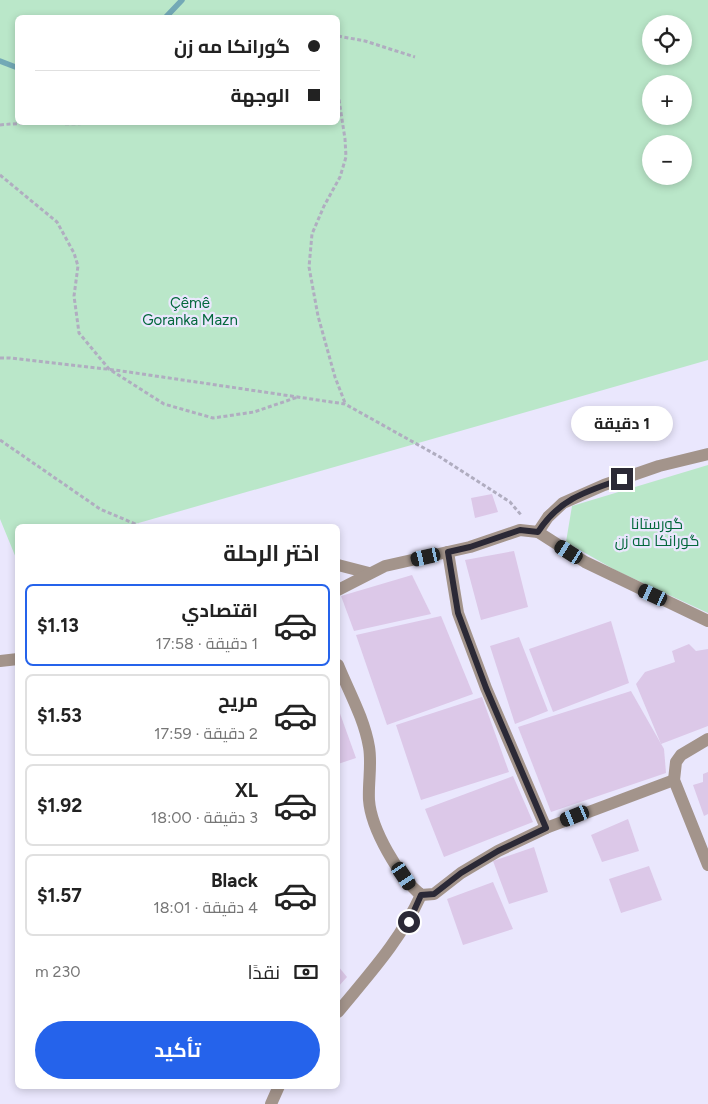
<!DOCTYPE html>
<html lang="ar">
<meta charset="utf-8">
<style>
:root{--surface:#fff;--page:#f6f6f6;--text:#222;--muted:#767676;--line:#e0e0e0;--accent:#2563eb}
body{margin:0;font-family:Figtree,Cairo,sans-serif;background:var(--page);color:var(--text);direction:rtl;height:100vh;display:flex;flex-direction:column;font-size:19px;white-space:nowrap}
*{box-sizing:border-box;margin:0}
p{font-size:16px;color:var(--muted)}
.icon{flex:none;width:28px;height:28px;fill:none;stroke:currentColor;stroke-width:2;stroke-linecap:round;stroke-linejoin:round}
.map{position:relative;flex:1;overflow:hidden;direction:ltr}
.panel{position:absolute;left:15px;top:524px;width:325px;height:565px;display:flex;flex-direction:column;background:var(--surface);border-radius:8px;box-shadow:0 2px 8px #0003;direction:rtl}
.panel>*{flex:none}
.top-card{position:absolute;left:15px;top:15px;width:325px;height:110px;border-radius:8px;box-shadow:0 2px 8px #0003;direction:rtl;display:grid;align-content:center;height:110px;padding:0 20px;background:var(--surface)}
.controls{position:absolute;left:642px;top:15px;display:grid;gap:10px}
.controls a{display:grid;place-items:center;width:50px;height:50px;border-radius:50%;background:var(--surface);box-shadow:0 2px 8px #0003;font-size:25px}
.end{position:absolute;width:22px;height:22px;margin:-11px;border:6px solid #2b2936;background:#fff;box-shadow:0 0 0 2px #fff}
.from{border-radius:50%}
.bubble{position:absolute;height:35px;border-radius:18px;background:var(--surface);box-shadow:0 2px 8px #0003;font-size:16px;font-weight:700;line-height:35px;text-align:center;direction:rtl}
.car{position:absolute;width:15px;height:30px;margin:-15px -8px;border-radius:6px;box-shadow:0 0 4px 1px #0007;background:linear-gradient(#222 24%,#8ab4d8 0 40%,#222 0 76%,#8ab4d8 0 86%,#222 0)}
.top-card b{display:flex;align-items:center;gap:18px;height:48px;font-size:19px}
.top-card b+b{border-top:1px solid var(--line)}
.top-card i{width:12px;height:12px;background:var(--text)}
ul{padding:0;list-style:none}
li{display:flex;align-items:center;gap:15px;height:82px;margin:0 10px 8px;padding:0 10px;border:2px solid var(--line);border-radius:8px}
li div{flex:1}
li b{display:block;font-size:19px}
li em{font-style:normal;font-weight:700}
li.on{border-color:var(--accent)}
li>.icon{width:45px;height:45px;stroke-width:1.5}
h2{padding:0 20px;font-size:22px;line-height:60px}
.pay{display:flex;align-items:center;gap:12px;height:55px;padding:0 20px;font-size:19px}
.pay p{margin-inline-start:auto}
.button{display:flex;gap:10px;margin-top:auto;padding:10px 20px}
.button a{flex:1;height:58px;border-radius:30px;background:var(--accent);color:#fff;font-size:20px;font-weight:700;line-height:58px;text-align:center}
.map>svg:first-child{display:block}
.green{fill:#bae7c9;fill-rule:evenodd}
.lines{fill:none;stroke-linecap:round;stroke-linejoin:round}
.stream{stroke:#73a9b6;stroke-width:5.5}
.building{fill:#dcc8e8}
.path{stroke:#b0adc0;stroke-width:3;stroke-dasharray:4 2.5;stroke-linecap:butt}
.minor{stroke:#a3948b;stroke-width:12}
.route{stroke:#2b2936;stroke-width:6}
.labels{text-anchor:middle;stroke-width:4.5;stroke-linejoin:round;paint-order:stroke}
.park-label{font-size:15px;fill:#03683c;stroke:#eae7fd}
</style>
<div class="map">
<svg width="708" height="1104" viewBox="0 0 708 1104">
<rect width="100%" height="100%" fill="#eae7fd"/>
<g class="green">
<path d="M0,0H708V360L128,526H18L16,558L0,519ZM18,18H338V122H18ZM651,24H684V56H651ZM651,84H684V116H651ZM651,144H684V176H651Z"/>
<path d="M708,465V613L615,570L566,542L572,506Z"/>
</g>
<g class="lines">
<g class="stream">
<path d="M165,18L182,0"/>
<path d="M0,61L18,68"/>
</g>
</g>
<g class="building">
<path d="M492,494L498,512L475,518L471,498Z"/>
<path d="M514,551L528,607L481,620L465,560Z"/>
<path d="M412,575L431,614L354,631L341,596Z"/>
<path d="M441,616L473,694L387,725L356,635Z"/>
<path d="M611,621L629,683L553,712L529,649Z"/>
<path d="M519,637L548,711L515,724L490,646Z"/>
<path d="M689,644L696,651L708,649V726L661,744L636,684L645,672L675,662L672,651Z"/>
<path d="M631,691L664,749L666,773L551,812L518,727Z"/>
<path d="M482,697L509,772L421,800L396,725Z"/>
<path d="M338,708L356,758L338,764Z"/>
<path d="M708,772V814L704,816L693,785L703,782V774Z"/>
<path d="M513,776L533,822L444,857L425,809Z"/>
<path d="M628,819L639,851L602,862L591,835Z"/>
<path d="M534,847L548,892L509,904L493,861Z"/>
<path d="M649,866L662,900L621,913L609,879Z"/>
<path d="M493,882L513,929L463,945L447,899Z"/>
<path d="M338,966L347,977L338,987Z"/>
</g>
<g class="lines">
<g class="path">
<path d="M338,36L365,41L415,57"/>
<path d="M338,93L345,139L346,157L340,177L324,206L312,234L309,267L318,316L335,377L345,403"/>
<path d="M0,125C36,121 73,126 109,122"/>
<path d="M0,175L57,222L74,253L78,266L74,296L79,333L109,369L164,404L213,418L254,412L298,397"/>
<path d="M0,358H10L115,370L345,404L440,457L510,502L522,516"/>
<path d="M0,440L100,509L140,526"/>
</g>
<g class="minor">
<path d="M538,532L548,517L563,503L604,485L659,466L708,454"/>
<path d="M448,552L458,613L486,688L546,828"/>
<path d="M338,565L369,573"/>
<path d="M338,590L385,566L470,547L520,530L538,532L585,562L708,621"/>
<path d="M0,661L18,659"/>
<path d="M338,665C349,692 364,718 369,747C372,764 368,783 369,800C371,829 399,877 421,895L434,894L461,873L498,851L546,828L674,780"/>
<path d="M708,739L681,755L676,762L674,780L708,865"/>
<path d="M338,1012C370,973 400,941 421,895"/>
<path d="M271,1104L279,1086"/>
</g>
</g>
<g class="lines">
<path class="route" d="M409,922L421,895L434,894L461,873L498,851L546,828L486,688L458,613L448,552L470,547L520,530L538,532C559,499 587,491 622,479"/>
</g>
<g class="labels">
<g class="park-label">
<text x="190" y="308">Çêmê<tspan x="190" dy="17">Goranka Mazn</tspan></text>
<text x="657" y="529">گورستانا<tspan x="657" dy="17">گورانكا مه زن</tspan></text>
</g>
</g>
</svg>
<div class="controls">
<a><svg class="icon" aria-label="locate" viewBox="0 0 24 24"><circle cx="12" cy="12" r="6"/><path d="M12 2v4M12 18v4M2 12h4M18 12h4"/></svg></a>
<a>+</a>
<a>−</a>
</div>
<i class="end from" style="left:409px;top:922px"></i>
<i class="end" style="left:622px;top:479px"></i>
<div class="bubble" style="left:571px;top:406px;width:102px">1 دقيقة</div>
<i class="car" style="left:569px;top:552px;rotate:302deg"></i>
<i class="car" style="left:426px;top:557px;rotate:257deg"></i>
<i class="car" style="left:653px;top:595px;rotate:295deg"></i>
<i class="car" style="left:575px;top:816px;rotate:248deg"></i>
<i class="car" style="left:404px;top:876px;rotate:146deg"></i>
<div class="top-card">
<b><i class="from"></i>گورانكا مه زن</b>
<b><i></i>الوجهة</b>
</div>
<section class="panel">
<h2>اختر الرحلة</h2>
<ul>
<li class="on"><svg class="icon" aria-label="car" viewBox="0 0 24 24"><path d="M5 17H2v-5l4-1 3-4h7l3 4 3 1v5h-3M9 17h6M6 11h13"/><circle cx="7" cy="17" r="2"/><circle cx="17" cy="17" r="2"/></svg><div><b>اقتصادي</b><p>1 دقيقة · 17:58</p></div><em>$1.13</em></li>
<li><svg class="icon" aria-label="car" viewBox="0 0 24 24"><path d="M5 17H2v-5l4-1 3-4h7l3 4 3 1v5h-3M9 17h6M6 11h13"/><circle cx="7" cy="17" r="2"/><circle cx="17" cy="17" r="2"/></svg><div><b>مريح</b><p>2 دقيقة · 17:59</p></div><em>$1.53</em></li>
<li><svg class="icon" aria-label="car" viewBox="0 0 24 24"><path d="M5 17H2v-5l4-1 3-4h7l3 4 3 1v5h-3M9 17h6M6 11h13"/><circle cx="7" cy="17" r="2"/><circle cx="17" cy="17" r="2"/></svg><div><b>XL</b><p>3 دقيقة · 18:00</p></div><em>$1.92</em></li>
<li><svg class="icon" aria-label="car" viewBox="0 0 24 24"><path d="M5 17H2v-5l4-1 3-4h7l3 4 3 1v5h-3M9 17h6M6 11h13"/><circle cx="7" cy="17" r="2"/><circle cx="17" cy="17" r="2"/></svg><div><b>Black</b><p>4 دقيقة · 18:01</p></div><em>$1.57</em></li>
</ul>
<div class="pay"><svg class="icon" aria-label="cash" viewBox="0 0 24 24"><path d="M3 7h18v10H3z"/><circle cx="12" cy="12" r="2"/></svg>نقدًا<p>230 m</p></div>
<div class="button"><a>تأكيد</a></div>
</section>
</div>
